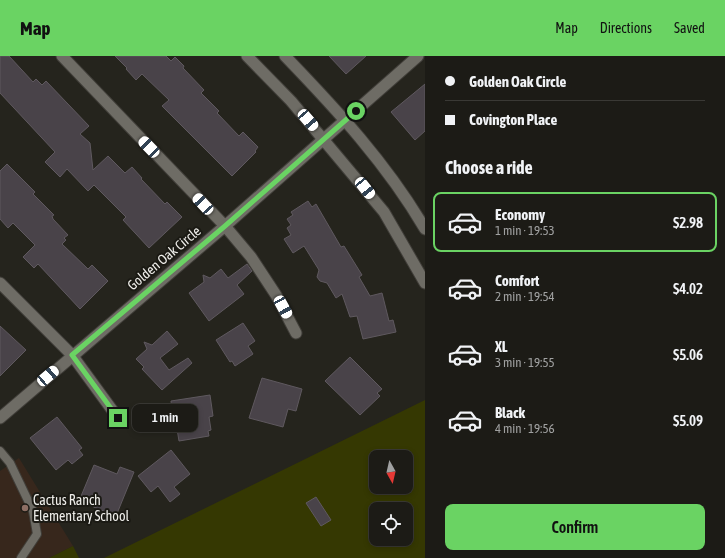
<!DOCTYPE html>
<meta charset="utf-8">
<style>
:root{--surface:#1c1b16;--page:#292823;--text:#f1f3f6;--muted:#a0a1a1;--line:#3a3935;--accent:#6ad363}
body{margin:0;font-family:"Asap Condensed",sans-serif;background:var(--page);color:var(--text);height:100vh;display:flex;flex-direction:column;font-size:15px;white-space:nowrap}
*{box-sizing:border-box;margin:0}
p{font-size:13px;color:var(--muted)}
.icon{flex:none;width:22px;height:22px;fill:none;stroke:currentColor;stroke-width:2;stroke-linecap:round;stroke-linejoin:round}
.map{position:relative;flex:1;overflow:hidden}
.details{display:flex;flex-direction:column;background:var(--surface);width:300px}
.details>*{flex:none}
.banner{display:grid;align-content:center;height:88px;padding:0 20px;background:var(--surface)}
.needle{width:26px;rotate:172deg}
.tools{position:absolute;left:369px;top:394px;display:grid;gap:8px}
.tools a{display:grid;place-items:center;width:44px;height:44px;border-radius:8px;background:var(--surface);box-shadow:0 2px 6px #0003,0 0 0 1px var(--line);font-size:20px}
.end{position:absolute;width:18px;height:18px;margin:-9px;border:5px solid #6ad363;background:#111;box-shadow:0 0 0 2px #111}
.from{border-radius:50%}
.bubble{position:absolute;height:28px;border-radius:8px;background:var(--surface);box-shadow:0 2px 6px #0003,0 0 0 1px var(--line);font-size:13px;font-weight:600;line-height:28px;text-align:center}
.car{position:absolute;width:12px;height:24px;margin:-12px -6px;border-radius:5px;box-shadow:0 0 3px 1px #0007;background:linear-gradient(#fff 24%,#345 0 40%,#fff 0 76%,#345 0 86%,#fff 0)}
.banner b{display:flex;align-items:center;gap:14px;height:38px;font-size:15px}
.banner b+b{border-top:1px solid var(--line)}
.banner i{width:10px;height:10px;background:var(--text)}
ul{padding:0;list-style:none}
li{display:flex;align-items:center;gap:12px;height:60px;margin:0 8px 6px;padding:0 12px;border:2px solid transparent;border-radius:8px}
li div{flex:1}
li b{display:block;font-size:15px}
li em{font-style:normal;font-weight:600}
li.on{border-color:var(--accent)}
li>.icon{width:36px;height:36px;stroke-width:1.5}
h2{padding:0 20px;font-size:18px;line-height:48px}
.primary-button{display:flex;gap:8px;margin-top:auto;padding:8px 20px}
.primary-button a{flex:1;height:46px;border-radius:8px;background:var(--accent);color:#111;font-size:16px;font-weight:600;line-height:46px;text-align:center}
header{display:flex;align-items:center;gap:24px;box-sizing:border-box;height:56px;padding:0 20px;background:var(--accent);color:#111}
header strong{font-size:19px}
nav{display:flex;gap:22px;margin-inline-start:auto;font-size:14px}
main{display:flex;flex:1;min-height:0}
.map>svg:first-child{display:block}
.education{fill:#37271c}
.green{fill:#353802;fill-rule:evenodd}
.building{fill:#494349;stroke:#5f595f}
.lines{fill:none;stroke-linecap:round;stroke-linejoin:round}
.service-casing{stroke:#403e39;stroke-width:10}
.minor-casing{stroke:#403e39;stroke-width:13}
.service{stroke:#6e6c65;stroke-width:8}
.minor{stroke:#6e6c65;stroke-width:11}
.route{stroke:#6ad363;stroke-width:5}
.education-dot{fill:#8d6e63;stroke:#1b1a14;stroke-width:1.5}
.labels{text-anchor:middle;stroke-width:4;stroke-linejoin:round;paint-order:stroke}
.street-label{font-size:14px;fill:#efeeea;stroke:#1b1a14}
.poi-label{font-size:14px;fill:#efeeea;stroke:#1b1a14;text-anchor:start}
</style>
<header>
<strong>Map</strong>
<nav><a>Map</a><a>Directions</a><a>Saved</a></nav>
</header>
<main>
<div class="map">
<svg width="425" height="502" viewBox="0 0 425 502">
<rect width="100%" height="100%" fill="#25241d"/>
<path class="education" d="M19,402L73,490L49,502H0V415Z"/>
<g class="green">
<path d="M425,344V502H104ZM376,401H406V431H376ZM376,453H406V483H376Z"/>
<path d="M73,490L79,502H49Z"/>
</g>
<g class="building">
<path d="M0,0H9L33,26L36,23L42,29L46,25L89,70L80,78L90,87L93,114L108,100L125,117L132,111L142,122L141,123L165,148L167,146L182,161L149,192L123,164L126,161L94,129L88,135L67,113L60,121L45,106L55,96L0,37Z"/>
<path d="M115,0H166L171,5L175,1L184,10L183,12L204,34L201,37L219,55L217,57L239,80L243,76L258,91L255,95L256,96L232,120L162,50L169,44L142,18L136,24L126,13L127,12Z"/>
<path d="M329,0H366L346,18Z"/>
<path d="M425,28V75L415,84L391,56Z"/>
<path d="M7,108L35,136L33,138L54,159L52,160L53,163L68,179L64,182L66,184L62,188L88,213L92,209L108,225L80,253L38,208L34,212L23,201L35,189L13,167L8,172L0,163V115Z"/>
<path d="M308,145L312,151L316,148L341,191L344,190L362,219L359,221L370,240L382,237L389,265L393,264L396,276L363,283L357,260L350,261L342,238L336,242L327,227L320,225L317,221L319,214L304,190L293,197L284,183L291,179L287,172L291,169L287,163L293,159L291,156Z"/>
<path d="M247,208L252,215L237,229L244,238L209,265L189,237L204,226L203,219L210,222L221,213L228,222Z"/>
<path d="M243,267L255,285L248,290L253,298L235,310L232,305L230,306L216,284Z"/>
<path d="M0,270L26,294L0,320Z"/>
<path d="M167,275L178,288L160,302L169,314L188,302L192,307L162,334L142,313L144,311L136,303L147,293L144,286L152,289Z"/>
<path d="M350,301L382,333L377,337L380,340L360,359L325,325Z"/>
<path d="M262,322L302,333L296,355L288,353L283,371L249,362Z"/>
<path d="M210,339L213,360L209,361L211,374L208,375L209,380L179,385L176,367L171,364L170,358L172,356L171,345Z"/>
<path d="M57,361L82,392L79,394L83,399L72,408L68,404L56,414L30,382Z"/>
<path d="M171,394L190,418L174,431L180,438L170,446L158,430L151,436L138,420Z"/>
<path d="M94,409L117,418L120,411L134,416L116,460L79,445Z"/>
<path d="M316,441L331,464L321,470L306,447Z"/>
</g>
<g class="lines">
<g class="service-casing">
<path id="service" d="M0,395L10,407L33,455L37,478L21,502"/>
</g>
<g class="minor-casing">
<g id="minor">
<path d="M62,0L225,170L251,201L276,239L296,277"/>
<path d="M247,0L291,45L384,156L425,227"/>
<path d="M285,0C337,54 387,108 425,173"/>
<path d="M0,227L72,299L118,362"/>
<path d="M0,362L225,170L418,0"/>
</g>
</g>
<use href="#service" class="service"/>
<use href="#minor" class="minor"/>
</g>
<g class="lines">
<path class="route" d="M118,362L72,299L225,170L356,55"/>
</g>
<circle class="education-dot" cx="25" cy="452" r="4"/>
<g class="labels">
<g class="street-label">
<text transform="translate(164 202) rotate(-40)" y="5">Golden Oak Circle</text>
</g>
<g class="poi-label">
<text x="33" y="449">Cactus Ranch<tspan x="33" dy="16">Elementary School</tspan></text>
</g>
</g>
</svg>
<div class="tools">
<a><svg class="needle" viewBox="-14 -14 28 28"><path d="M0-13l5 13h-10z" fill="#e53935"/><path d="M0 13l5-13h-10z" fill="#a0a1a1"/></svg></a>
<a><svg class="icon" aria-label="locate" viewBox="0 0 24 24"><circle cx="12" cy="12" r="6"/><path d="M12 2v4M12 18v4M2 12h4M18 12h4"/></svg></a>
</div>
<i class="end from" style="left:356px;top:55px"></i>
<i class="end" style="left:118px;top:362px"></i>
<div class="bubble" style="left:132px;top:348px;width:66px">1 min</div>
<i class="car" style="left:308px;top:64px;rotate:139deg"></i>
<i class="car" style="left:149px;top:91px;rotate:316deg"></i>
<i class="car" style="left:365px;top:132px;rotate:141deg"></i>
<i class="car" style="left:203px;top:148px;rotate:317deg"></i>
<i class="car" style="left:283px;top:251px;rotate:151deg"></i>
<i class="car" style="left:48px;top:320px;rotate:49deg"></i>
</div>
<section class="details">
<div class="banner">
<b><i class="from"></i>Golden Oak Circle</b>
<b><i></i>Covington Place</b>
</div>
<h2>Choose a ride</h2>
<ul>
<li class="on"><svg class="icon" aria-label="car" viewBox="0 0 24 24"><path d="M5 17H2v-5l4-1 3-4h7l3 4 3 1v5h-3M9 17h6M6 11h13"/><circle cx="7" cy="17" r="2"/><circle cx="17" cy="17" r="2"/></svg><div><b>Economy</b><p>1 min · 19:53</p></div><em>$2.98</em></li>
<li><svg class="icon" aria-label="car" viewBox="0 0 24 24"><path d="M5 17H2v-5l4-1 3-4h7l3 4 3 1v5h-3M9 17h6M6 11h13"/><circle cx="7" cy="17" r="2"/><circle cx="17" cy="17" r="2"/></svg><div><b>Comfort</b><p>2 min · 19:54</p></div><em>$4.02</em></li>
<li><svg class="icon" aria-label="car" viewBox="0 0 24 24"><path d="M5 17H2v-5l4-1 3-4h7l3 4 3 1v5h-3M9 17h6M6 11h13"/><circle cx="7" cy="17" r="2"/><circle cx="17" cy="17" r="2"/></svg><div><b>XL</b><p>3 min · 19:55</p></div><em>$5.06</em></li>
<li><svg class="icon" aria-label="car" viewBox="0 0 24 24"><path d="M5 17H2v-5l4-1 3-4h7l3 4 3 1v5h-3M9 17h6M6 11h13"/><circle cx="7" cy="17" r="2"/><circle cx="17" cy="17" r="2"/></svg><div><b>Black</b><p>4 min · 19:56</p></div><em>$5.09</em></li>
</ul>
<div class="primary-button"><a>Confirm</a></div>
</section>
</main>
